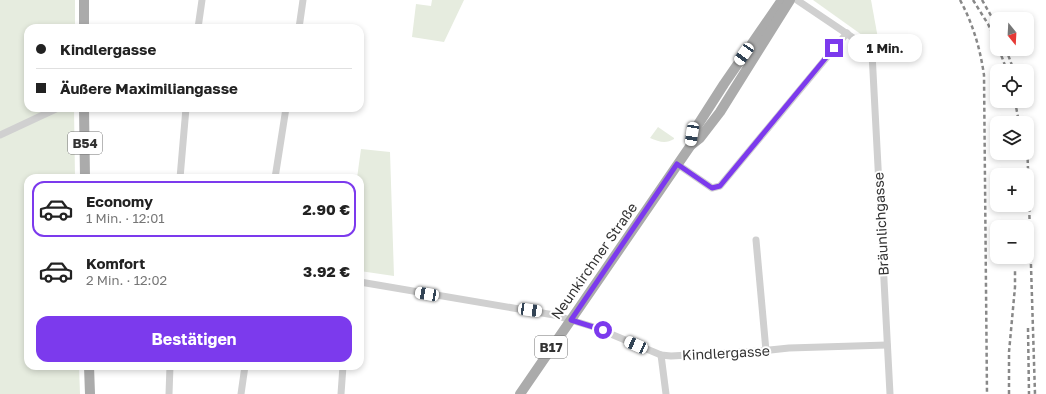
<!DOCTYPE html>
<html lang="de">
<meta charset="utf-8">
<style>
:root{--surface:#fff;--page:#f6f6f6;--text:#222;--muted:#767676;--line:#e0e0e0;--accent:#7c3aed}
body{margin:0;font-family:"Golos Text",sans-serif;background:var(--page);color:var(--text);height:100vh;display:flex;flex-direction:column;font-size:15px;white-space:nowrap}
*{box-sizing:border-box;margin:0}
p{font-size:13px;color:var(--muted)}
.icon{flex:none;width:22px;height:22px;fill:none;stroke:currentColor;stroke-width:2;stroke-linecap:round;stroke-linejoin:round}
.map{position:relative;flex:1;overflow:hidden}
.sheet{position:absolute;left:24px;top:174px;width:340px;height:196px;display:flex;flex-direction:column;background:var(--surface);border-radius:12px;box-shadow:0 2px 6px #0003}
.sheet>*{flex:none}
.top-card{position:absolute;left:24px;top:24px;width:340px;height:88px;border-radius:12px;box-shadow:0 2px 6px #0003;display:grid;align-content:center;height:88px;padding:0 12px;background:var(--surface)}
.needle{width:26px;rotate:162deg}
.buttons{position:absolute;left:990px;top:12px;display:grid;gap:8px}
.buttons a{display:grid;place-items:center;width:44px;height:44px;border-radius:8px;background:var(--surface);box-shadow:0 2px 6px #0003;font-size:20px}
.end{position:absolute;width:18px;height:18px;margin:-9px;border:5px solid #7c3aed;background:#fff;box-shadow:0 0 0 2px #fff}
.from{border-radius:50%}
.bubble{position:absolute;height:28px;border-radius:12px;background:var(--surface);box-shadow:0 2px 6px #0003;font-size:13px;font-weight:700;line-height:28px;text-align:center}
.car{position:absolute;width:12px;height:24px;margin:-12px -6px;border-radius:5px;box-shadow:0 0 3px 1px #0007;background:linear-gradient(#fff 24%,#345 0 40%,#fff 0 76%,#345 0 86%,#fff 0)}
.top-card b{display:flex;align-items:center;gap:14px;height:38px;font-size:15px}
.top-card b+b{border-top:1px solid var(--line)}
.top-card i{width:10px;height:10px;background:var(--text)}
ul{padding:7px 0 0;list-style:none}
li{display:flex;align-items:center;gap:12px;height:56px;margin:0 8px 6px;padding:0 4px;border:2px solid transparent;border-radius:12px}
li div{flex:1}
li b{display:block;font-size:15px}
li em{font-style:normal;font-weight:700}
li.active{border-color:var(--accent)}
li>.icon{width:36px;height:36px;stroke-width:1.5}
.action{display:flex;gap:8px;margin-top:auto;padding:8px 12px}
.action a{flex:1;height:46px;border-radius:12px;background:var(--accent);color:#fff;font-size:16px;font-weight:700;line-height:46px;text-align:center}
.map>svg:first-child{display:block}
.green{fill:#e6ecdf}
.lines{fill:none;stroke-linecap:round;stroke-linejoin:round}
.minor{stroke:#d0d0d0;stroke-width:7}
.primary{stroke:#ababab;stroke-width:10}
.rail{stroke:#888;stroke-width:2.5;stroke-dasharray:4 3;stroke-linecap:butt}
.route{stroke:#7c3aed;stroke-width:5}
.labels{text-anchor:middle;stroke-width:4;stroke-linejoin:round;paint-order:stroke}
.shield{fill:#fff;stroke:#707070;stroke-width:1}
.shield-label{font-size:13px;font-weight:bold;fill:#333}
.street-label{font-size:14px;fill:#333;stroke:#fff}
</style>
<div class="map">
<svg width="1046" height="394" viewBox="0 0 1046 394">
<rect width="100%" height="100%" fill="#fff"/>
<g class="green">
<path d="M0,0H75V28H28V108H74L75,178H28V366H79L80,394H0Z"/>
<path d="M432,0H464L444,42L412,37L416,4L431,6Z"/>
<path d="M813,0H871L879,44L876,45Z"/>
<path d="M658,127L674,138V139C666,144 659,142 650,138Z"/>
<path d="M361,149L390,152L394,276L360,271V178H357Z"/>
</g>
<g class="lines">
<g class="minor">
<path d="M797,0L868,48L872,53L890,394"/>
<path d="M198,28L202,0"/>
<path d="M299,28L303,0"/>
<path d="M0,135L58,108"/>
<path d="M677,164L712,188L720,186L847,33"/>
<path d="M180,178L186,108"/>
<path d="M275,178L286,108"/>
<path d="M756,240L766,351"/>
<path d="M360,282L554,315L594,327L661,355L671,356L761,351L789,348L887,345"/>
<path d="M661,355L666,394"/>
<path d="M169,394L170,366"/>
<path d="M241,394L245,366"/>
<path d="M341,394L343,366"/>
</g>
<g class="primary">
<path d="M84,0V28"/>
<path d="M84,108L85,178"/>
<path d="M691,145L692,134L724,84L782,0"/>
<path d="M89,366L90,394"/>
<path d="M520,394L691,145L700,138L720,112L790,0"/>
</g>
<g class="rail">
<path d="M960,0C973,24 980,48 984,75L987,394"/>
<path d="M973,0L988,24L997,43"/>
<path d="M982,0L997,26"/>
<path d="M999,49L1007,71"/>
<path d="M1006,49L1014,71"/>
<path d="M1015,101L1019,123"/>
<path d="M1027,138L1035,394"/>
<path d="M1028,328L1029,394"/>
<path d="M1009,394V352L1015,287V269"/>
</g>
</g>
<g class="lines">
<path class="route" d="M603,330L571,320L677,164L712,188L720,186L834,48"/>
</g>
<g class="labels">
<g class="shield">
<rect x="68" y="132" width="34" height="22" rx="3"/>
<rect x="535" y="336" width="32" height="22" rx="3"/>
</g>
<g class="shield-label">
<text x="85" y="148">B54</text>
<text x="551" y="352">B17</text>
</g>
<g class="street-label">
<text transform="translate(881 224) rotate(-93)" y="5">Bräunlichgasse</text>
<text transform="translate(594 261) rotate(-55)" y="5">Neunkirchner Straße</text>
<text transform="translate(726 353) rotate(-3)" y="5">Kindlergasse</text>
</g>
</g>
</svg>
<div class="buttons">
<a><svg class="needle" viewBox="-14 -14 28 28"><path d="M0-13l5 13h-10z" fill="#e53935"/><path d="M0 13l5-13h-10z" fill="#767676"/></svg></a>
<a><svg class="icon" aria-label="locate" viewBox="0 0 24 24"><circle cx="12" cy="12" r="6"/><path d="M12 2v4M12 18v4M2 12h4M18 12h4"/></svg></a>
<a><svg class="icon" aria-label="layers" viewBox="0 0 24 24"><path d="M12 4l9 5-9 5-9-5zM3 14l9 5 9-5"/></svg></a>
<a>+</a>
<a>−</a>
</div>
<i class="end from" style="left:603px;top:330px"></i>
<i class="end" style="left:834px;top:48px"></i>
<div class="bubble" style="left:848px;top:34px;width:74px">1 Min.</div>
<i class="car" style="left:744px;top:54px;rotate:215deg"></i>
<i class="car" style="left:692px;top:134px;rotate:189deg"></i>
<i class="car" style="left:427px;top:294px;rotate:280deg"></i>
<i class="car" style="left:530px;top:310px;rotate:98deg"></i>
<i class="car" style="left:636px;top:345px;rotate:294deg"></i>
<div class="top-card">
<b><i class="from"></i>Kindlergasse</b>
<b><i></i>Äußere Maximiliangasse</b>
</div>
<section class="sheet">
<ul>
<li class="active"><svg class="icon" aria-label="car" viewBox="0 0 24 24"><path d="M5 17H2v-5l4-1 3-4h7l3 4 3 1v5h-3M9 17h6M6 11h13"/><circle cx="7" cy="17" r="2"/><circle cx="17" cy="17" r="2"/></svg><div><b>Economy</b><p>1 Min. · 12:01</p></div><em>2.90 €</em></li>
<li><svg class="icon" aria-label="car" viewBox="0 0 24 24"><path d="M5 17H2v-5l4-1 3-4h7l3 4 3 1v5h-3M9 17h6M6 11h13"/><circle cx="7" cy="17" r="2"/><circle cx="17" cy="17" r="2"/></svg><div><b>Komfort</b><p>2 Min. · 12:02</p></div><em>3.92 €</em></li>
</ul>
<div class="action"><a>Bestätigen</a></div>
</section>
</div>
